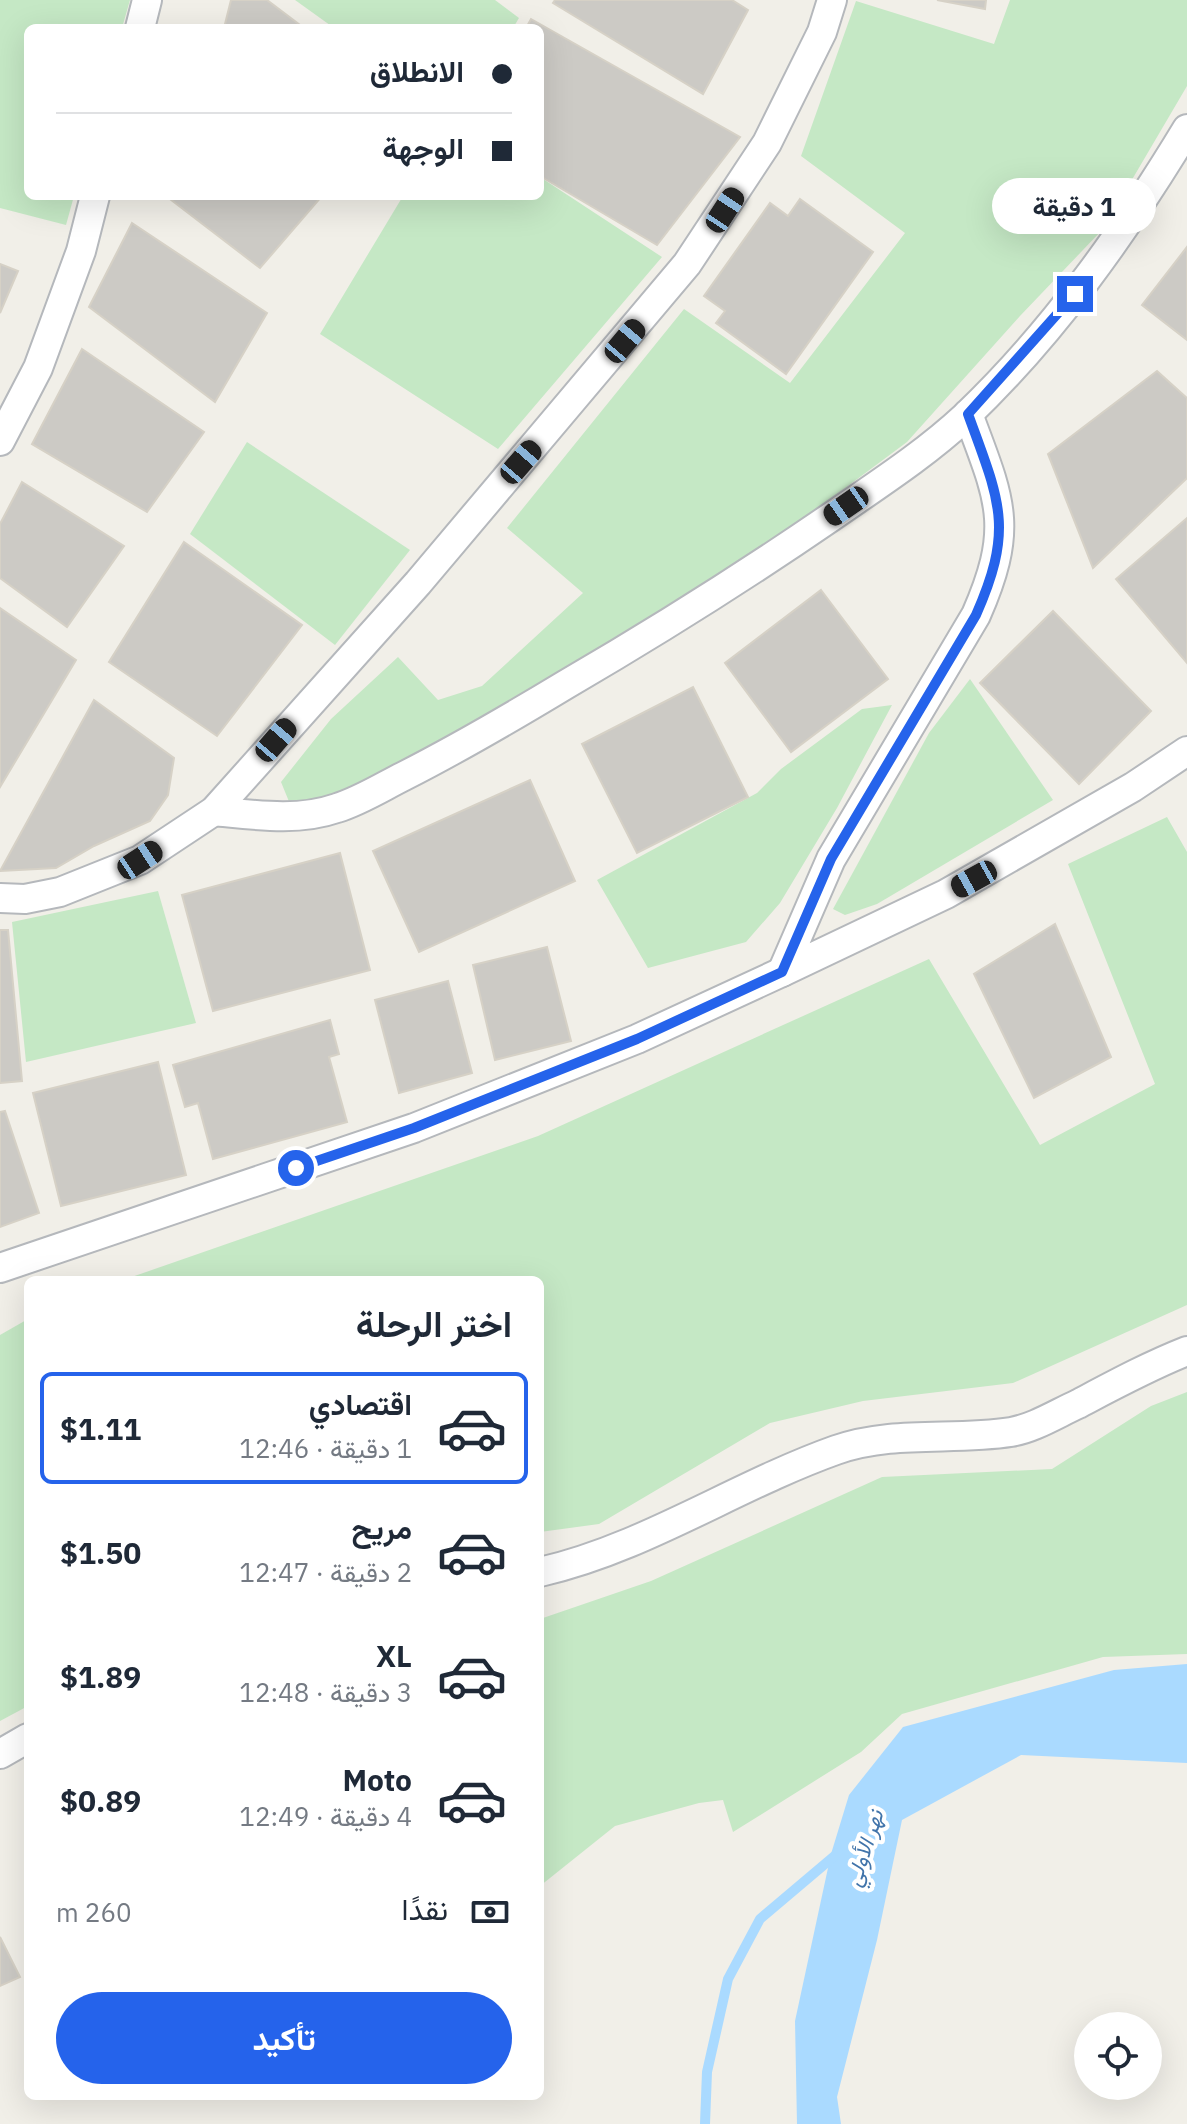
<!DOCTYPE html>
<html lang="ar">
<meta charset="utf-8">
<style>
:root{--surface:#fff;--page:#f6f6f7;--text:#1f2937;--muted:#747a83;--line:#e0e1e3;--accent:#2563eb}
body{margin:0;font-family:"IBM Plex Sans",Vazirmatn,sans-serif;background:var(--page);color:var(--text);direction:rtl;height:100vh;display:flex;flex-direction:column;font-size:30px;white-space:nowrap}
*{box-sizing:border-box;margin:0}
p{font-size:26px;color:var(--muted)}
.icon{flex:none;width:44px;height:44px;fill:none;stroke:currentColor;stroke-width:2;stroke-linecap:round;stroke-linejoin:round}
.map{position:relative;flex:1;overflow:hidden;direction:ltr}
.side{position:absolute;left:24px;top:1276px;width:520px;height:824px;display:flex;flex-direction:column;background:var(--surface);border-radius:12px;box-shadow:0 8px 32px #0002;direction:rtl}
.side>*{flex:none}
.banner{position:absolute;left:24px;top:24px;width:520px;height:176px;border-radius:12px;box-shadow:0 8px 32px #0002;direction:rtl;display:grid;align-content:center;height:176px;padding:0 32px;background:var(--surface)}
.fabs{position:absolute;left:1074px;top:2012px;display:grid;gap:16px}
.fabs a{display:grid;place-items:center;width:88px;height:88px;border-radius:50%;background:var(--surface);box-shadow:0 8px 32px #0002;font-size:40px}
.end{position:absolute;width:36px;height:36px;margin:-18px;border:10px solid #2563eb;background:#fff;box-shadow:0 0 0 4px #fff}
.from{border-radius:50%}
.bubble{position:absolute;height:56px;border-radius:28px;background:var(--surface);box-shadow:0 8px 32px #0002;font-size:26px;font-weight:700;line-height:56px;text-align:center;direction:rtl}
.car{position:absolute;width:24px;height:48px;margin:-24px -12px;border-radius:10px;box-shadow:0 0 6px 2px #0007;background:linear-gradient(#222 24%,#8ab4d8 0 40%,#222 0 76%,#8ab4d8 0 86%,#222 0)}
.banner b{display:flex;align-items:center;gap:28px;height:76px;font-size:30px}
.banner b+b{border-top:2px solid var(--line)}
.banner i{width:20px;height:20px;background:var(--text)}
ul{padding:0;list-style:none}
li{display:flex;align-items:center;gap:24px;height:112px;margin:0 16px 12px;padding:0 16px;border:4px solid transparent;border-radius:12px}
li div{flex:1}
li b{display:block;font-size:30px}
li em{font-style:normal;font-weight:700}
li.on{border-color:var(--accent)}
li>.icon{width:72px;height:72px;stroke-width:1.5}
h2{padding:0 32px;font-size:36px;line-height:96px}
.pay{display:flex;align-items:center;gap:20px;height:88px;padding:0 32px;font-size:30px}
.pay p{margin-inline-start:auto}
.button{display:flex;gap:16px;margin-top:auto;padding:16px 32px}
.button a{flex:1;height:92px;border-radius:48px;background:var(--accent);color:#fff;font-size:32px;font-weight:700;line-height:92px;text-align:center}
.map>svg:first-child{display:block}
.green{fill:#c5e8c5}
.water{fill:#aadaff}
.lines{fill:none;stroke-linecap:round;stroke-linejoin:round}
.stream{stroke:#aadaff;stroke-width:10}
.building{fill:#cccac5;stroke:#d6d1c6;stroke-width:2}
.street-casing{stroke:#b5b8bc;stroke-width:32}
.street{stroke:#fff;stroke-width:28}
.route{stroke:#2563eb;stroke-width:10}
.labels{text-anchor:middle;stroke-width:8;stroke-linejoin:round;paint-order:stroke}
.water-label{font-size:22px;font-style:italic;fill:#4174aa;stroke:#fff}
</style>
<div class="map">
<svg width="1187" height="2124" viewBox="0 0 1187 2124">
<rect width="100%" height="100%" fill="#f1efe8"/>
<g class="green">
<path d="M0,0H130L122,28H28V196H74L66,225L0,208Z"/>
<path d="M295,0H495L519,18L513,28H334Z"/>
<path d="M1010,0H1187V86L1103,229L1020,316L907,442L778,538L507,706L353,790L290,804L281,782L331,719L398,657L438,700L482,686L583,593L507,528L684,309L790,383L905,233L801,156L856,1L994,44Z"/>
<path d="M540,177L662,257L498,449L320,334L403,196H540Z"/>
<path d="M247,442L410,550L335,645L190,534Z"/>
<path d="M970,679L1053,800L877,904L845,915L833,909L929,733Z"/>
<path d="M892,705L837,808L780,903L746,942L648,968L597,880L757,793L781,769L862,709Z"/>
<path d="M1167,817L1187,852V1305L1013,1383L863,1401L770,1423L599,1524L540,1532V1280H123L538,1136L929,959L1040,1145L1155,1084L1068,864Z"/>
<path d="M158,891L196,1023L26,1062L12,922Z"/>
<path d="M28,1319V1706L0,1721V1335Z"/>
<path d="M1187,1392V1654L1103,1657L902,1714L861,1752L733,1832L723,1800L699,1803L615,1826L540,1886V1619L651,1581L882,1477L1052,1469L1151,1406Z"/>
</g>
<path class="water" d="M1187,1664V1763L1021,1755L902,1820L877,1940L837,2097L841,2124H797L795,2021L831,1854L849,1795L903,1727L1114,1670Z"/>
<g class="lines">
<path class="stream" d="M705,2124L707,2072L728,1979L760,1919L838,1853"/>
</g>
<g class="building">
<path d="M231,0H267L304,28H224Z"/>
<path d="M555,0H732L748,10L703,94L553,3Z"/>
<path d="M937,0H986L985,9Z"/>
<path d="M531,19L740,137L657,245L540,176V28H526Z"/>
<path d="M166,196H322L260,268Z"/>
<path d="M800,199L873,252L786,374L716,323L725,311L704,296L770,203L788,216Z"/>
<path d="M132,223L267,313L215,402L89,307Z"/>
<path d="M1187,247V340L1142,305Z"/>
<path d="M0,264L18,271L0,313Z"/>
<path d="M82,349L204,432L147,512L32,444Z"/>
<path d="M1157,371L1187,398V478L1093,568L1048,454Z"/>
<path d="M22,482L124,546L67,627L0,578V524Z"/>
<path d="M1187,518V663L1116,579Z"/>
<path d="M184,542L302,625L217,736L109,662Z"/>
<path d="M821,590L888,679L791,752L725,663Z"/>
<path d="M0,608L76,660L0,787Z"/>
<path d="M1053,611L1151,711L1079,784L980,683Z"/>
<path d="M693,687L748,797L637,853L582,744Z"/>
<path d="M94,700L174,758L168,795L150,821L94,846L56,868L0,871Z"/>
<path d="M530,780L575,881L419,952L373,851Z"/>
<path d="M340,853L370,970L213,1011L182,895Z"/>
<path d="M1055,924L1111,1057L1034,1098L974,974Z"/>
<path d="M0,930H8L22,1081L0,1083Z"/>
<path d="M547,947L571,1041L495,1060L473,965Z"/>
<path d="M448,981L472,1073L399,1093L375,1000Z"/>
<path d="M330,1020L339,1054L329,1057L347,1122L213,1159L198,1103L185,1107L173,1065Z"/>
<path d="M158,1062L186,1175L61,1206L33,1093Z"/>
<path d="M5,1111L39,1213L0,1227V1112Z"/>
<path d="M0,1937L20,1977L0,1986Z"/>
</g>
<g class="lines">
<g class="street-casing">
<g id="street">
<path d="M140,28L147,0"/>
<path d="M968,414C1000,500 1015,526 976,615L831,859L782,972L946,894L1133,787L1187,751"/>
<path d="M0,441L38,368L81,251L95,196"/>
<path d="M214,811C255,815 297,822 337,808C360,801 382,787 404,776C459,748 512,717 565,685C656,632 745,576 831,517C877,485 924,455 965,417C1053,333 1124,233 1187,129"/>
<path d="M0,898L25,899L60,892L140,860L214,811L418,583L687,264L767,143L822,32L832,0"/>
<path d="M0,1268L414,1128L637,1039L782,972"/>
<path d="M540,1572C645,1548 735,1486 836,1450C894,1430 952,1441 1011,1432C1034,1428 1056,1414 1078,1404C1114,1385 1149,1366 1187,1351"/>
<path d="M0,1754L28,1738"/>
</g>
</g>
<use href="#street" class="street"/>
</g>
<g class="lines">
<path class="route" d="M296,1168L414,1128L637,1039L782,972L831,859L976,615C1015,527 999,500 968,414L1075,294"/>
</g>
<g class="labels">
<g class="water-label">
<text transform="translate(864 1848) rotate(-72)" y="8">نهر الأولي</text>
</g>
</g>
</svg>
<div class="fabs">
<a><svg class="icon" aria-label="locate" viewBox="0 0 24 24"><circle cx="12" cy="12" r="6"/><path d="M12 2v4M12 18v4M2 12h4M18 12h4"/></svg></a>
</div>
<i class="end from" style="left:296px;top:1168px"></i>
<i class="end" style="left:1075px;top:294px"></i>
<div class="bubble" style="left:992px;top:178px;width:164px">1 دقيقة</div>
<i class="car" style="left:725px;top:210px;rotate:33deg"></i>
<i class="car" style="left:625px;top:341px;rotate:40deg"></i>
<i class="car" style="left:521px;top:462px;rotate:41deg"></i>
<i class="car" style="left:846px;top:506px;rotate:235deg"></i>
<i class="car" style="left:276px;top:740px;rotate:41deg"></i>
<i class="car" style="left:140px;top:860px;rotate:57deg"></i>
<i class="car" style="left:974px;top:879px;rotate:241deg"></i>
<div class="banner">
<b><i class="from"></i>الانطلاق</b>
<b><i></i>الوجهة</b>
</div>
<section class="side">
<h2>اختر الرحلة</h2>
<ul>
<li class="on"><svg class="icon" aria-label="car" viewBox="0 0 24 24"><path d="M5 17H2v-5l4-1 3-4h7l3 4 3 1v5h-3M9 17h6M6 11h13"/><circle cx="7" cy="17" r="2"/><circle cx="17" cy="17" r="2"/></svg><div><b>اقتصادي</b><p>1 دقيقة · 12:46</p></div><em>$1.11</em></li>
<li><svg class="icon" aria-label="car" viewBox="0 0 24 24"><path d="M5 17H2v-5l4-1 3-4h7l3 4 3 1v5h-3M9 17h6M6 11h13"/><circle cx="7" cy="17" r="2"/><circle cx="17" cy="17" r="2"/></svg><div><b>مريح</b><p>2 دقيقة · 12:47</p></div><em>$1.50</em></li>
<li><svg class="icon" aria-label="car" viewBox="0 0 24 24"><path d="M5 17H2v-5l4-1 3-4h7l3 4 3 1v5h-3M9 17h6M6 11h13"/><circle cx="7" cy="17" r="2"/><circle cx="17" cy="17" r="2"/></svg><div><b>XL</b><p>3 دقيقة · 12:48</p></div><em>$1.89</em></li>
<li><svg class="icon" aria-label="car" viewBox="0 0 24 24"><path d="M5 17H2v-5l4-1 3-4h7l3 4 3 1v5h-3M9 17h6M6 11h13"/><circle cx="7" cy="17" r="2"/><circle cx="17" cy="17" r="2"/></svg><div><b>Moto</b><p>4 دقيقة · 12:49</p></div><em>$0.89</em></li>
</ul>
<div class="pay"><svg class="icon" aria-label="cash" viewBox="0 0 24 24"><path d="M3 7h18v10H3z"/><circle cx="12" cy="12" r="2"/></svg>نقدًا<p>260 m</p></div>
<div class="button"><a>تأكيد</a></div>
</section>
</div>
